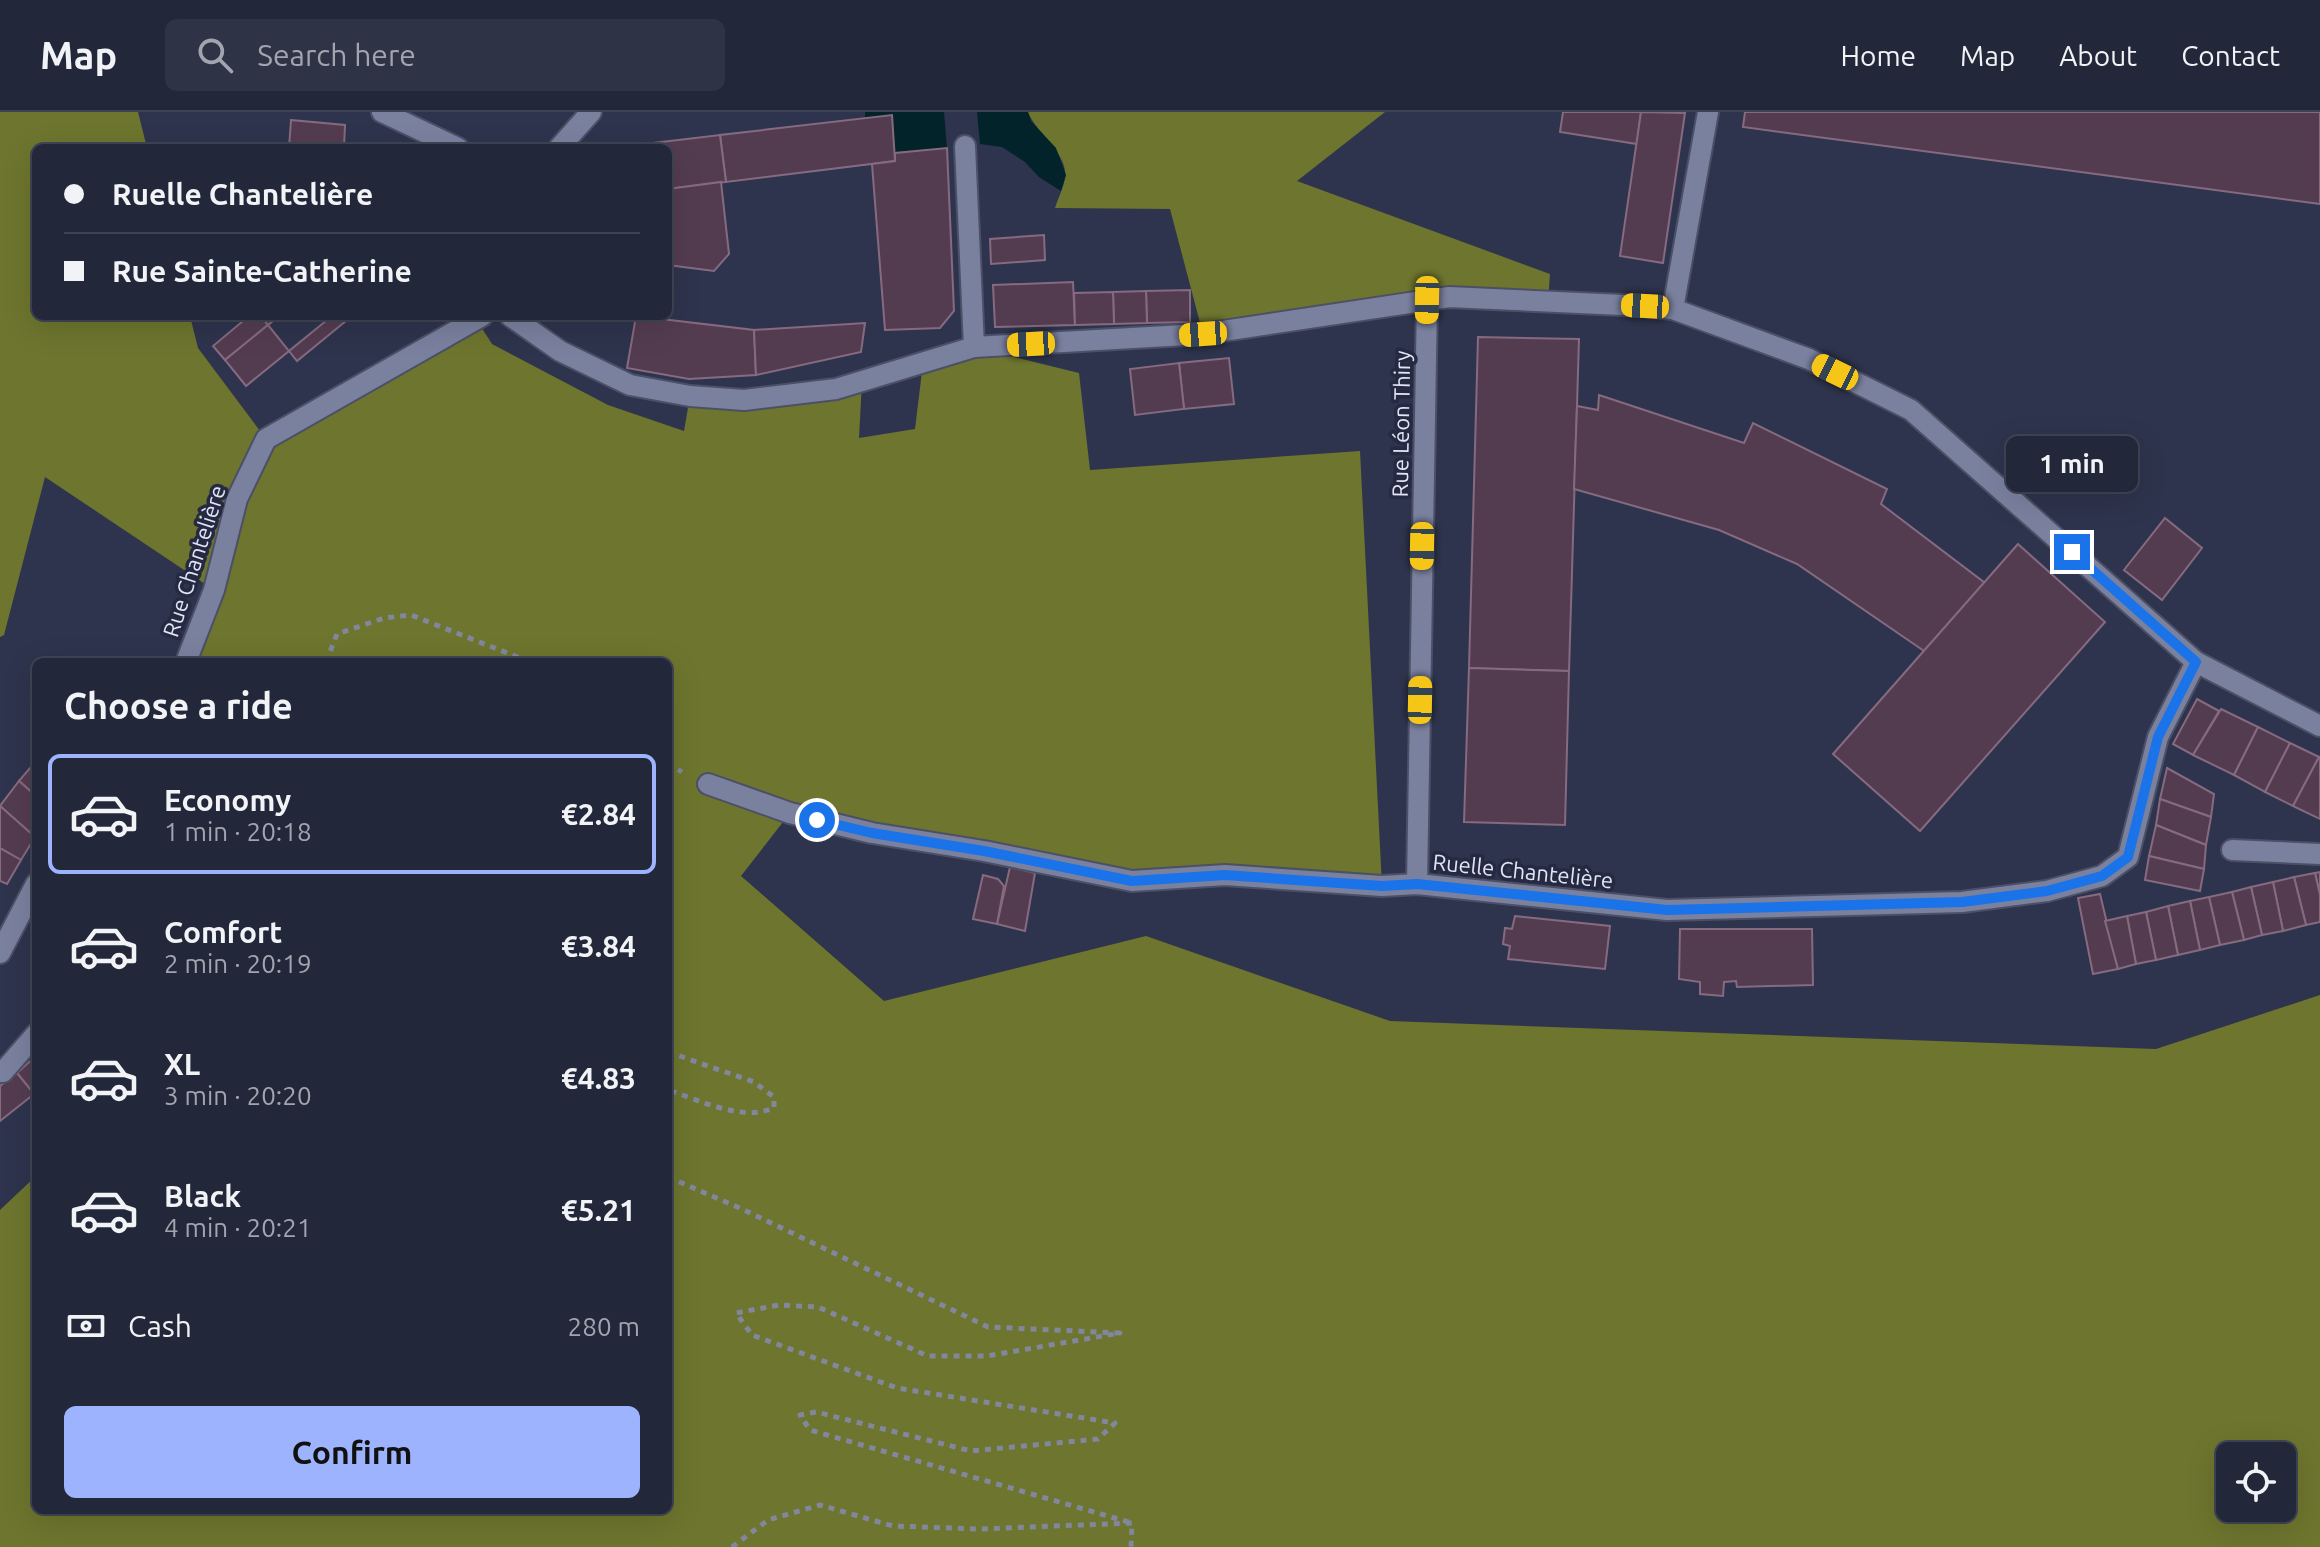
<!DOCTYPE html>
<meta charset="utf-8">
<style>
:root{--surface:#22273a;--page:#2e3345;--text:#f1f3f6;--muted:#a2a5af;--line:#3f4454;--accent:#9eb3fd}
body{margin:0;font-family:Ubuntu,sans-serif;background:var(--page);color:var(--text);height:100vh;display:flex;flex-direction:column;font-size:30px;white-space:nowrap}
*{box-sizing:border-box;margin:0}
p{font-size:26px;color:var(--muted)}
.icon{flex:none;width:44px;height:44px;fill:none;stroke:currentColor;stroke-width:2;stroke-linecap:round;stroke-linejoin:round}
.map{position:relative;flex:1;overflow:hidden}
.details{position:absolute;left:32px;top:546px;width:640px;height:856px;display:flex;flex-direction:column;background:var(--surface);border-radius:12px;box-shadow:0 8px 32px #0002,0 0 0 2px var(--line)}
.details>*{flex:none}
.top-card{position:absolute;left:32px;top:32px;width:640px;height:176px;border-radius:12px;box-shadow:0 8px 32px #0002,0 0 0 2px var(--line);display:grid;align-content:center;height:176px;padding:0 32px;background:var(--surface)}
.fabs{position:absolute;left:2216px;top:1330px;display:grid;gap:16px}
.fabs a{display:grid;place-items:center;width:80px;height:80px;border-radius:12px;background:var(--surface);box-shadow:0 8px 32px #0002,0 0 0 2px var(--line);font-size:40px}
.end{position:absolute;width:36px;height:36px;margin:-18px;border:10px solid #1a73e8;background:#fff;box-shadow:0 0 0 4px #fff}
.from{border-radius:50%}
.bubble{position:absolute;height:56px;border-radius:12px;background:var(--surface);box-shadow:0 8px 32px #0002,0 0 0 2px var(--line);font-size:26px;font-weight:700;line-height:56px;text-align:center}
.car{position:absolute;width:24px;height:48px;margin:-24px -12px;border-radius:10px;box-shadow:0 0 6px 2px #0007;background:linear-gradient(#f5c518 24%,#345 0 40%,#f5c518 0 76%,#345 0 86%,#f5c518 0)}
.top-card b{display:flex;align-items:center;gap:28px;height:76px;font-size:30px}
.top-card b+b{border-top:2px solid var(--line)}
.top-card i{width:20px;height:20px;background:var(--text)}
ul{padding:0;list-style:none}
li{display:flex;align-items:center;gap:24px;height:120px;margin:0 16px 12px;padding:0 16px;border:4px solid transparent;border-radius:12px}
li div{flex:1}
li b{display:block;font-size:30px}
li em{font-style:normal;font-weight:700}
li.current{border-color:var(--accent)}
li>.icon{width:72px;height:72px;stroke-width:1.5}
h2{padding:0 32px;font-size:36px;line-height:96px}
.pay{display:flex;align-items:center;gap:20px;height:88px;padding:0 32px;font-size:30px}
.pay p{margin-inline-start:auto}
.action{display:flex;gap:16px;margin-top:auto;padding:16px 32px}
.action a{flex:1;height:92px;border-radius:12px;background:var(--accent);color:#111;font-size:32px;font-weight:700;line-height:92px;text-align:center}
header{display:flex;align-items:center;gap:48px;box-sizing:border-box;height:112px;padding:0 40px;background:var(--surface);border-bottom:2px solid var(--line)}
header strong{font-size:38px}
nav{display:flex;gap:44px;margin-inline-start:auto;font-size:28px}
.search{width:560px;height:72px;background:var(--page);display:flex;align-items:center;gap:20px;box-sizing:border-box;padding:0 28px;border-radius:12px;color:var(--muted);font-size:30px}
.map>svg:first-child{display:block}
.forest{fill:#6d752e;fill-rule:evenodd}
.water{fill:#03232a}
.building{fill:#543c50;stroke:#856a80;stroke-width:2}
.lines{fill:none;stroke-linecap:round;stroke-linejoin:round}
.service-casing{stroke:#4c5066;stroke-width:24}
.minor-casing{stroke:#4c5066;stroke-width:24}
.path{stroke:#82879d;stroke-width:5;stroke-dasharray:6 6;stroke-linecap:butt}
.service{stroke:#7a819f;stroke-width:20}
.minor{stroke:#7a819f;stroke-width:20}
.route{stroke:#1a73e8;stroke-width:10}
.labels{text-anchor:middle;stroke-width:7;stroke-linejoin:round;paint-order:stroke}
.street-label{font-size:22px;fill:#e1e5f6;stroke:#252a42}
</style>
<header>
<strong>Map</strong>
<div class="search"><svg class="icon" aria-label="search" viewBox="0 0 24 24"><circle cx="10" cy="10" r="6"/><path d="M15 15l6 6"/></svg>Search here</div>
<nav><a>Home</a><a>Map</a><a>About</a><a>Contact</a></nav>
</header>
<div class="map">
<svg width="2320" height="1435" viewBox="0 0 2320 1435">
<rect width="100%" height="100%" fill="#2e344d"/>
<g class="forest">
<path d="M0,0H138L147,36H36V204H190L198,236L266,327L476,207L492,232L608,293L684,319L690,284L862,269L859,326L915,317L923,251L974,235L1079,261L1090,358L1360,339L1382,774L1132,769L790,701L741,764L884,889L1146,824L1390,909L2156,937L2320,883V1435H0V1098L36,1064V1398H668V550H186L214,478L45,365L4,523L0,525ZM2230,1344H2282V1396H2230Z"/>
<path d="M1028,0H1385L1297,69L1550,162L1548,190L1449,185L1203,222L1170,97L1055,96C1058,86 1064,75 1065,65C1068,41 1036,21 1028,0Z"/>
</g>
<g class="water">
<path d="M865,0H944L947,36L895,41L892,3L865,6Z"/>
<path d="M977,0H1028L1031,9L1056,36L1066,63L1061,79L1039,65L1025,50L1002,35L980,32Z"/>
</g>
<g class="building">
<path d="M1563,0H1641L1637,32L1560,20Z"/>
<path d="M1641,0L1685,1L1663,151L1620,144Z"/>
<path d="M1745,0H2320V92L1743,15Z"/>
<path d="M892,3L895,49L726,70L720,23Z"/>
<path d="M291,8L345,13L344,36H289Z"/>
<path d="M720,23L726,70L668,77V36H628V34Z"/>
<path d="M947,36L954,199L940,216L885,218L872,52L895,49V41Z"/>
<path d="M721,70L729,142L714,159L668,153V77Z"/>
<path d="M1044,123L1045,148L991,152L990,127Z"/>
<path d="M1073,170L1075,213L995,215L993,173Z"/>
<path d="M1190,178V210L1147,211L1146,179Z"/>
<path d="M1146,179L1147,211L1114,212L1113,180Z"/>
<path d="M1113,180L1114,212L1075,213L1074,181Z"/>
<path d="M249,204H261L268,213L225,248L213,234Z"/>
<path d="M261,204H279L268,213Z"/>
<path d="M332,204H352L297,249L289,239Z"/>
<path d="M636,204L754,218L756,263L689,267L627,256Z"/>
<path d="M865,211L861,240L756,263L754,218Z"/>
<path d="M268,213L289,239L246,274L225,248Z"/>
<path d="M1478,225L1579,227L1569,559L1469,556Z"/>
<path d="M1229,246L1234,292L1184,297L1179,251Z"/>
<path d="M1179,251L1184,297L1135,303L1130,257Z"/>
<path d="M1599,283L1744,331L1753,311L1887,377L1881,392L1985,471L1924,539L1797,452L1719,418L1574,377L1577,294L1598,298Z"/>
<path d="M2165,406L2202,436L2162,488L2124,458Z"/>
<path d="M2018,432L2105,510L1920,719L1833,642Z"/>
<path d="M1469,556L1569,559L1565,713L1464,710Z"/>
<path d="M2197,587L2219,599L2193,643L2173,632Z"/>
<path d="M2221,597L2258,615L2234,663L2193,643Z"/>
<path d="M2258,615L2290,631L2265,680L2234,663Z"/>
<path d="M2290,631L2319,645L2293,694L2265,680Z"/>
<path d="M2319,645L2320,646V707L2293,694Z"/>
<path d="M36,649V684L19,669Z"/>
<path d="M2167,656L2214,682L2211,705L2160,687Z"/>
<path d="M19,669L36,684L35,725L0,694Z"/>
<path d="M2160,687L2211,705L2206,733L2156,713Z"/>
<path d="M0,694L35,725L21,748L0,736Z"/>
<path d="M2156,713L2206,733L2204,757L2149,744Z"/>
<path d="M0,736L21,748L7,772L0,769Z"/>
<path d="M2149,744L2204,757L2200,779L2145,768Z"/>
<path d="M1010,755L1035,761L1025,819L997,812Z"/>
<path d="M2320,760V783L2315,761Z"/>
<path d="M2315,761L2320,783V810L2306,813L2294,765Z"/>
<path d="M983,763L998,767L1004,774L997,812L973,807Z"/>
<path d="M2294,765L2306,813L2283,819L2273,770Z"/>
<path d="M2273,770L2283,819L2262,823L2251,775Z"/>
<path d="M2251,775L2262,823L2244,828L2232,780Z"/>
<path d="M2232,780L2244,828L2220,833L2209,785Z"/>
<path d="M2100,782L2118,857L2093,862L2078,786Z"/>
<path d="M2209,785L2220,833L2200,838L2190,789Z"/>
<path d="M2190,789L2200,838L2178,843L2168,794Z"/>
<path d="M2168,794L2178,843L2156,848L2146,800Z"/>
<path d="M2146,800L2156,848L2136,852L2127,804Z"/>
<path d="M1515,804L1610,814L1605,857L1508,847L1510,834L1503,832L1505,816L1512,817Z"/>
<path d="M2127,804L2136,852L2118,857L2105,809Z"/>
<path d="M1680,817H1812L1813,873L1737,875L1736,869L1724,870L1723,884L1700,882V870L1679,867Z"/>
<path d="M36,944V980L34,982L17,961Z"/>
<path d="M17,961L34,982L0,1009V974Z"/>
</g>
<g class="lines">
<g class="service-casing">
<g id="service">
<path d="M1673,197L1708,0"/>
<path d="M0,960H3L36,922"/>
</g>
</g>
<g class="minor-casing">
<g id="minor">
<path d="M382,0L458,36"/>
<path d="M965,34L974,235"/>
<path d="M559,36L591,0"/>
<path d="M510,204L560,239L630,273L690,284L744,288L836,277L974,235L1203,222L1449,185L1645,194L1673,197L1809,247L1911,298L2196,550L2320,614"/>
<path d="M186,550L214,478L237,387L266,327L482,204"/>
<path d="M708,672L790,701L872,721L984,739L1132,769L1225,763L1382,774L1417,772L1667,798L1962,790L2047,779L2102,764L2128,745L2158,625L2196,550"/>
<path d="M2232,738L2320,742"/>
<path d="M1417,772L1427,188"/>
<path d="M0,841L36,772"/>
</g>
</g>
<g class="path">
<path d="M326,550L337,522L384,506L411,503L530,550"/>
<path d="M668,651L682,660"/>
<path d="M668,940L754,970L774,985V996C741,1010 700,988 668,978"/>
<path d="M668,1065L742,1097L988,1215L1120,1221L987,1244H928L818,1195L779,1193L736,1201L752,1223L897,1276L1115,1311L1098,1327L971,1339L816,1300L800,1303L810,1318L1132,1411"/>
<path d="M732,1435L768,1408L820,1393L893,1414L979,1417L1132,1411L1131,1435"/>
</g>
<use href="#service" class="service"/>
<use href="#minor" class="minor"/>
</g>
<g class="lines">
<path class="route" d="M817,708L872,721L984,739L1132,769L1225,763L1382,774L1417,772L1667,798L1962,790L2047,779L2102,764L2128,745L2158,625L2196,550L2072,440"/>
</g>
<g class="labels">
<g class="street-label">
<text transform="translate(1401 312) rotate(-89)" y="8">Rue Léon Thiry</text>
<text transform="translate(194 449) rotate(-72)" y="8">Rue Chantelière</text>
<text transform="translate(1523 759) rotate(6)" y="8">Ruelle Chantelière</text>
</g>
</g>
</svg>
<div class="fabs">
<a><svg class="icon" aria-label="locate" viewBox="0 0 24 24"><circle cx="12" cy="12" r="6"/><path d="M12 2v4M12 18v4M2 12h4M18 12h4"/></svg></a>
</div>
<i class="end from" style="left:817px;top:708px"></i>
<i class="end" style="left:2072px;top:440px"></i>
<div class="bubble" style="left:2006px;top:324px;width:132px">1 min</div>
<i class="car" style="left:1427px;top:188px;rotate:181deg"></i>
<i class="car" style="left:1645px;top:194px;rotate:273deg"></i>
<i class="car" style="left:1203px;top:222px;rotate:266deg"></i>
<i class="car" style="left:1031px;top:232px;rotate:267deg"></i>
<i class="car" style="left:1835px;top:260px;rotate:296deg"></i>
<i class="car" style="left:1422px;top:434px;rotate:181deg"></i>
<i class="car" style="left:1420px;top:588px;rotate:1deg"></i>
<div class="top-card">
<b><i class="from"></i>Ruelle Chantelière</b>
<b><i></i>Rue Sainte-Catherine</b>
</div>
<section class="details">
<h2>Choose a ride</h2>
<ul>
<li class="current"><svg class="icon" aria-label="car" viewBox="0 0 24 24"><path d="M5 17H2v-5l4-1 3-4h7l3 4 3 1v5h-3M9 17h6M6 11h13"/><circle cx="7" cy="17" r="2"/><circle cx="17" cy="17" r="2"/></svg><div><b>Economy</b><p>1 min · 20:18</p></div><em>€2.84</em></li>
<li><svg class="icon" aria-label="car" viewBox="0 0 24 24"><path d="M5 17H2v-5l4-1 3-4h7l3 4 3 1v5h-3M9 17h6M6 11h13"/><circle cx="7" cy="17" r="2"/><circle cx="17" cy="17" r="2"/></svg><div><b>Comfort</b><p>2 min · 20:19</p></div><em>€3.84</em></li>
<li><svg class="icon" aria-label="car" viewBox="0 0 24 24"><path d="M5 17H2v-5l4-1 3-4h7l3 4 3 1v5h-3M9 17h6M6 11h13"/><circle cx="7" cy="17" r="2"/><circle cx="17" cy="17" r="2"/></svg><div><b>XL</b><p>3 min · 20:20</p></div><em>€4.83</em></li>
<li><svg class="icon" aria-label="car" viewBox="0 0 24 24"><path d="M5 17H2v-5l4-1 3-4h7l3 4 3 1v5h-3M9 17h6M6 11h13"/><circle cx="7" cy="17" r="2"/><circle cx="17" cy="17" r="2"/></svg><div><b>Black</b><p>4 min · 20:21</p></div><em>€5.21</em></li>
</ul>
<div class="pay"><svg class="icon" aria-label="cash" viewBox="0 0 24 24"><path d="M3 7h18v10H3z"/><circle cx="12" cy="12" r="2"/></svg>Cash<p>280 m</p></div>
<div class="action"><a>Confirm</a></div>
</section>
</div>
